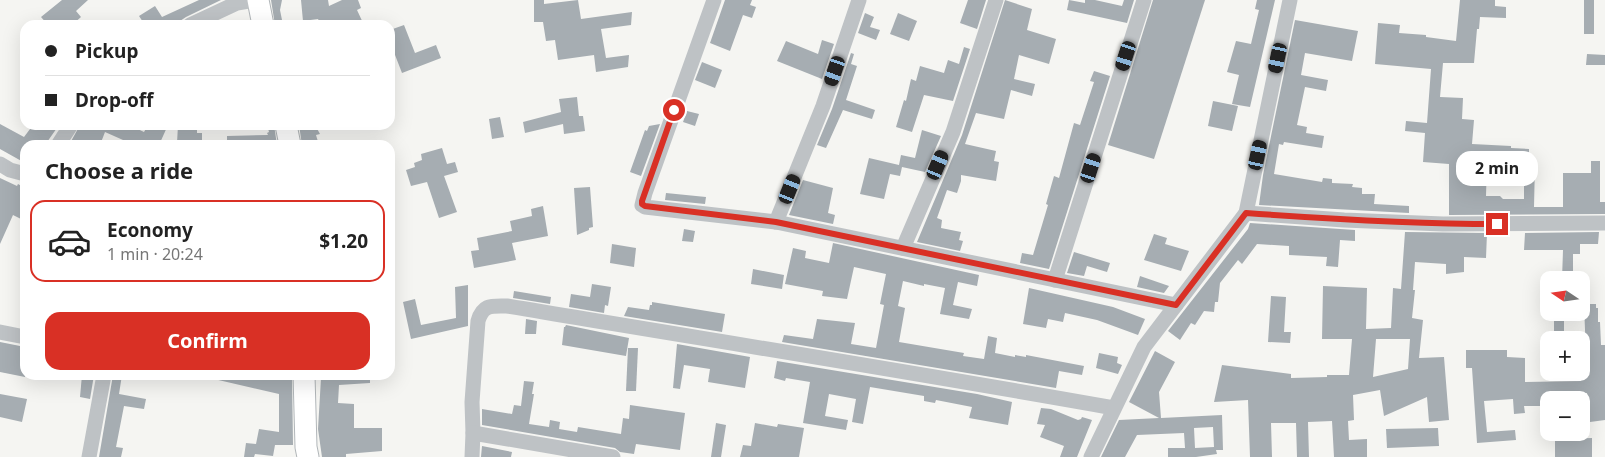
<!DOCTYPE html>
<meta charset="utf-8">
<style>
:root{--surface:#fff;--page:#f6f6f6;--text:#222;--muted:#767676;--line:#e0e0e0;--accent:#d93025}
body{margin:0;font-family:"Noto Sans",sans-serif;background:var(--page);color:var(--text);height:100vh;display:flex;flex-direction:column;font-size:19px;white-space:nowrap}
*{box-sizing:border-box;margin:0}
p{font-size:16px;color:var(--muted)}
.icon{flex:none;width:28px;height:28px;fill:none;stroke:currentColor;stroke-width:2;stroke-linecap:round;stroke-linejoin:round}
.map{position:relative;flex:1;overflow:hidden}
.sheet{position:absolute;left:20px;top:140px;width:375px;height:240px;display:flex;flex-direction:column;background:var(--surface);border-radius:15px;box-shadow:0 5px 20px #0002}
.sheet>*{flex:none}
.hud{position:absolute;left:20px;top:20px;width:375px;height:110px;border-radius:15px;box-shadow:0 5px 20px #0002;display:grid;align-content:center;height:110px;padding:0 25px;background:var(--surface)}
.needle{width:32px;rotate:283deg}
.tools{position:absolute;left:1540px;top:271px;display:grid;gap:10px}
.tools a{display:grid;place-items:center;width:50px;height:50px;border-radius:10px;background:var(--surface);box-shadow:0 5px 20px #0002;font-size:25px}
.end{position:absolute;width:22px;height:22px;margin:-11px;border:6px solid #d93025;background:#fff;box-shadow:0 0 0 2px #fff}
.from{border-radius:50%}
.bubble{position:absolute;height:35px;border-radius:15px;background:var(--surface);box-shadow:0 5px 20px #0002;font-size:16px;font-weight:700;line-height:35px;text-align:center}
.car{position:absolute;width:15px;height:30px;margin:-15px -8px;border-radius:6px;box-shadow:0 0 4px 1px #0007;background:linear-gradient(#222 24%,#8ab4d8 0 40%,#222 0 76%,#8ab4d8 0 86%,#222 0)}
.hud b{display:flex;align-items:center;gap:18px;height:48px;font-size:19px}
.hud b+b{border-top:1px solid var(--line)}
.hud i{width:12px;height:12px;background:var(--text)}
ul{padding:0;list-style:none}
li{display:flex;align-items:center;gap:15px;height:82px;margin:0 10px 8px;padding:0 15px;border:2px solid var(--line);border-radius:15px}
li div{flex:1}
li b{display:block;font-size:19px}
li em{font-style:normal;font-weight:700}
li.active{border-color:var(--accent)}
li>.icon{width:45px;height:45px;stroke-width:1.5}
h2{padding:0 25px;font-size:22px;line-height:60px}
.button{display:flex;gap:10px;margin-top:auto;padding:10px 25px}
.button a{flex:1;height:58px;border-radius:15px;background:var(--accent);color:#fff;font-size:20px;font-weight:700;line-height:58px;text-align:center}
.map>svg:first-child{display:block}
.building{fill:#a6adb2;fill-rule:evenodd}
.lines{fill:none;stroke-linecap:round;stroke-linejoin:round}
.secondary-casing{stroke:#b1b6b9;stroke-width:23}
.street{stroke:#bec2c5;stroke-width:15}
.secondary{stroke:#fff;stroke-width:21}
.route{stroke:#d93025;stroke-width:6}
</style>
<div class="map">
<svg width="1605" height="457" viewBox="0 0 1605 457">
<rect width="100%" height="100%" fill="#f5f5f2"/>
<g class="building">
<path d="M62,0H88L76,11L81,17L72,25H48L41,17Z"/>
<path d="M199,0H221L186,17L174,25H145L139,16L155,6L162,17Z"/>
<path d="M271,0H282L280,10L283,25H275Z"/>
<path d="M301,0H328L329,6L342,0H358L361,8L357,10L364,25H344L341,20L332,25H321L318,19L303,21Z"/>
<path d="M534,0H544V4L578,0L581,19L632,12L631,25L601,29L606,58L629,55L628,67L596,72L594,55L558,60L555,40L546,41L543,22H534Z"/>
<path d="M725,0H752L750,5L756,7L752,18L743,15L730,51L710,43Z"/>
<path d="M968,0H986L977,29L960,23Z"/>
<path d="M1005,0L1032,9L1027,30L1056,39L1049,64L1019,55L1014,79L1035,84L1032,96L1011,90L1004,119L976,113L965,144L996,151L994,161L999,162L996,181L961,175V181L957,193L947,190L937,218L942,220L941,228L961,232L959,240L963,241L960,251L917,242L962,135Z"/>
<path d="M1069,0L1085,3V0H1095L1122,6L1124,0H1134L1127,23L1067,10Z"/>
<path d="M1153,0H1205L1154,159L1108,145Z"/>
<path d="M1257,0H1275L1250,107L1232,104L1239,75L1227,72L1236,41L1251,44L1259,10L1255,9Z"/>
<path d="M1460,0H1495V6L1506,7V18L1480,17L1479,29H1477L1474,63H1443L1440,97L1463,98L1462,119L1474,120L1472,144L1511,146V148L1529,149V163H1535L1534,207H1563V173H1591V161H1600V202H1605V214L1449,215V164L1423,162L1425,133L1405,131L1406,121L1427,123L1431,69L1375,64L1378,23L1400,25L1399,33L1426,35V37L1456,41ZM1487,162L1524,164V199H1503L1500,196H1486Z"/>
<rect x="1584" y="0" width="10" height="34"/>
<path d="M865,13L874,17L870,27L880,30L876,40L858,33Z"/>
<path d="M898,13L917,21L909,41L890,34Z"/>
<path d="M1295,20L1358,31L1352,61L1305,53L1301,75L1328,80L1326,91L1305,87L1297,125L1307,127L1306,133L1324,136L1322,148L1284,142L1283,145L1279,144L1274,174L1322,182L1323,178L1332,179V183L1353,184L1352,187L1362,188V194H1375L1374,204L1409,206V213L1259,205L1263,175Z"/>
<path d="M404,25L415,53L436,45L441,58L402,73L390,42V30Z"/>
<path d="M822,40L834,44L822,79L777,61L786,41L818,54Z"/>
<path d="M964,47L970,49L953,101L924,95L912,132L896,127L904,100L906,101L911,79L916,81L920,66L944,73L948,60L959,64Z"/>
<path d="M851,53L854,54L851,64L857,66L846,100L875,110L872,119L843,110L826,148L817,145L832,109Z"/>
<path d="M1587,54L1605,55V65H1586Z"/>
<path d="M702,62L722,70L715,88L695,80Z"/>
<path d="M1094,71L1110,76L1049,269L1020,263L1022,253L1033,255L1048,205L1046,204L1054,176L1059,178L1074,123L1080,125L1094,82L1090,81Z"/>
<path d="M577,97L579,116H583L585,131L564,134L563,124L525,133L523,122L561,112L559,99Z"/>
<path d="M1213,101L1238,106L1232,131L1208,126Z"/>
<path d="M687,111L699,114L695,126L683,122Z"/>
<path d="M500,117L504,137L492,139L489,119Z"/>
<path d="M0,124L24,137L33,125H59L45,145H25V163L0,149Z"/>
<path d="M660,124L641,176L630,172L645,130L647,131L649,126Z"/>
<path d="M80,125H129L144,132L148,125H168L159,145H121L123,140L105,132L100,145H69Z"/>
<path d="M178,125H197V133H202V143H177Z"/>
<path d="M267,125H274L277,145H227V136L268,135L267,133L269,132Z"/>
<path d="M299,125H315L320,134L316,135L319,145H302Z"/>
<path d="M922,130L941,136L925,172L902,167L900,176L890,174L884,199L860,194L869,158L899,165L901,155L915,158Z"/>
<path d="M442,148L447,164L455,162L458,172L444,176L457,212L439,218L427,182L411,186L406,170L415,167L414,163L422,160L421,154Z"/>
<path d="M0,178L17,186L18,184L25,188V221L13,215L0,244Z"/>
<path d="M803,180L833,188L828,213L835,215L833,224L789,215Z"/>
<path d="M590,187L593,227L589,228V230L577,235L574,188Z"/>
<path d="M666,193L706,197L705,204L665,200Z"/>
<path d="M543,206L548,236L512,243L516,260L474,268L471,251L479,250L477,238L512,231L510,221L532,216L531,209Z"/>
<path d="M1250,223L1355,230V241L1340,240L1338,267L1326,266L1327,257L1289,255V246L1257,244L1242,264L1238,260L1220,283L1218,302H1215L1214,312L1204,311L1195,325L1191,323L1180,340L1168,331L1248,229Z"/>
<path d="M684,229L695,231L693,242L682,241Z"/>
<path d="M1405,232L1487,233L1486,258L1464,257V272L1446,274V264L1415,262L1413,290H1415L1412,318L1423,320L1419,358L1444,357L1449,420L1429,422L1427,397L1384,416L1380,390L1353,395L1354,420L1348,421L1349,440L1367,439V457H1334L1332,421L1308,422L1309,457H1297L1296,423H1271L1272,457H1250L1248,400L1214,402L1222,365L1291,374V378L1327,377V375H1349L1352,339H1322L1323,286L1367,288L1366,329L1391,328L1393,288L1401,289ZM1376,339H1410L1408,369L1373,377Z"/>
<path d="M1599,232L1598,244H1580V254H1573V280H1562L1563,250H1524L1525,233Z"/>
<path d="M1154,234L1167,238L1165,244L1189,251L1181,271L1144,260Z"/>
<path d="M833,243L979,275L977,286L958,282L953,305L972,309L969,319L940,314L945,288L924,284V286L903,281L898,306L905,308L899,342L964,353L963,356L984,359L988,336L997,338L995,353L1015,357V355L1026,357V355L1084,366L1082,375L1059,371L1056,388L782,342L784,335L813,339L817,319L855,323L851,344L876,348L884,305L880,304L886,274L854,267L847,299L822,296L823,291L785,284L793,248L806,251L805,258L829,263Z"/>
<path d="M612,244L636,248L634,267L610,263Z"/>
<path d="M1074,252L1110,263L1107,272L1087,266L1084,276L1067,273Z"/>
<path d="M753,269L784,275L782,289L751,284Z"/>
<path d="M1140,276L1169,286L1164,293L1137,287Z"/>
<path d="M592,284L611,287L608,306L605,305L604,313L569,307L571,294L590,297Z"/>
<path d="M468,285V326L411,339L403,302L415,299L421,325L456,318L455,287Z"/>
<path d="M1029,288L1113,307L1145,319L1138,335L1097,320L1065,313L1063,322L1048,319L1046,328L1023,324Z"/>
<path d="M514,291L551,297L550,304L513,298Z"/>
<path d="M1271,296L1286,297L1284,332H1291L1290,343L1268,342Z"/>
<path d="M652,302L725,314L722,332L624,316L628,307L649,310L650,305H652Z"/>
<path d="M1584,304H1596V308H1598V322H1600L1601,345H1605V420L1590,422L1587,393H1560V400H1549V406H1524L1525,413L1514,414L1513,399L1484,401L1487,432L1515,430L1516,440L1477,443L1472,368H1466V350H1507V357L1525,358V382L1581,381V356H1586Z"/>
<rect x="1554" y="312" width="10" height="28"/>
<path d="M526,319L537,321L536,334H525Z"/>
<path d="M566,325L629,338L626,356L562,345L564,327H565Z"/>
<path d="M0,342L25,347V377L0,372Z"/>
<path d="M677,344L750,357L745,388L708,382L710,369L684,365L680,389L673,388Z"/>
<path d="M628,348H638L636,391H626Z"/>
<path d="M1155,351L1175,362L1159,392L1161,418L1222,415L1223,450H1216L1217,454L1196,457H1168V448H1185L1184,433L1137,435L1125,457H1101L1119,420L1159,418L1129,402ZM1213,427L1214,447L1195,448L1194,428Z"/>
<path d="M1099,353L1118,357L1117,363L1122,365L1118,374L1096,368Z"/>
<path d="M777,361L977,394L1012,402L1008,425L969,418L972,407L936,400L935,403L924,401V396L870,387L863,424L852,422L856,399L829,394L825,416L848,420L846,430L803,423L810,382L786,378L785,381L774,378Z"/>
<path d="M82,375H94L90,399L80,397Z"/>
<path d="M113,375H122L119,394L146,399L144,409L124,406L116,447L123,448L121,457H99Z"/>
<path d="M214,375H269L288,379V375H292L293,445H275L273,456L255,454L254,457H244L246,443L256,444L259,429L279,432V394L214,379Z"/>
<path d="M324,375H370V383L339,385L338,403L354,404V428H382V451L346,454V457H322L318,429L321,378H324Z"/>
<path d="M524,381L534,382L532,394H534L529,424L549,427L550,420L560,422L559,429L577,432L578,427L621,434L623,418L629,419L630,405L685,413L680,450L636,444L634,454L620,452L615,448L482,425V409L512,414L514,405L521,406Z"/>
<path d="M0,394L27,399L22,422L0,417Z"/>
<path d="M1041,408L1051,409L1078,420L1081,419L1082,417L1092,420L1077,457H1060L1064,446L1040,437L1045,425L1037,424Z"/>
<path d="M716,423L726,425L721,457H711Z"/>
<path d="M755,423L777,427L778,424L804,428L799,457H740L743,445L751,446Z"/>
<path d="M1438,428L1439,446L1387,448L1386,429Z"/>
<path d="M1592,438V457H1555V439Z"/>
<path d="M482,446L512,452L511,457H481Z"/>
</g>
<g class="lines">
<g class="secondary-casing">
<g id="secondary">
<path d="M258,0L263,25"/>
<path d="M286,125L290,145"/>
<path d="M304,375L306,447L308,457"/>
</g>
</g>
<g class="street">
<path d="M714,0L645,193L642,205L645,207L776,222L1176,305"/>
<path d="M190,25L237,3L255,0"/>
<path d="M58,145L71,125"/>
<path d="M0,164L10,170L25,174"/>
<path d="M1246,213L1344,220L1443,224L1605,223"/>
<path d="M776,222L823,106L859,0"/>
<path d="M903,248L953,132L996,0"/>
<path d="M1055,280L1144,0"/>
<path d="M0,332L25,337"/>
<path d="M473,433L472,402L478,321C483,304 492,306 507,306C710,340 912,372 1114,408"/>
<path d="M89,457L104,375"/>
<path d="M472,457L473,433L613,457"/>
<path d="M1091,457L1144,347L1246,213L1290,0"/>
</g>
<use href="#secondary" class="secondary"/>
</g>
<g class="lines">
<path class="route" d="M674,110L642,201V204L645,206L776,222L1176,305L1246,213C1330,219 1413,224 1497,224"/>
</g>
</svg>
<div class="tools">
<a><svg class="needle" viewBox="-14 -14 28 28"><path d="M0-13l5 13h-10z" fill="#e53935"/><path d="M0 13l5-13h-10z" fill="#767676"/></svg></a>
<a>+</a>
<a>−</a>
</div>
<i class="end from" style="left:674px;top:110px"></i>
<i class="end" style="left:1497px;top:224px"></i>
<div class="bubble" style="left:1456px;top:151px;width:82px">2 min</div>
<i class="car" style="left:1126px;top:56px;rotate:198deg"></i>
<i class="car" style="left:1278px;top:58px;rotate:192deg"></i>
<i class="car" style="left:835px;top:71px;rotate:199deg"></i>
<i class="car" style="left:1258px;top:155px;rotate:12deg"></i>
<i class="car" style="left:938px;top:165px;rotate:23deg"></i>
<i class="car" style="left:1091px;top:168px;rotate:18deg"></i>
<i class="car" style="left:790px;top:189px;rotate:22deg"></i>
<div class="hud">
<b><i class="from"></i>Pickup</b>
<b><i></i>Drop-off</b>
</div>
<section class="sheet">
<h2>Choose a ride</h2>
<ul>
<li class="active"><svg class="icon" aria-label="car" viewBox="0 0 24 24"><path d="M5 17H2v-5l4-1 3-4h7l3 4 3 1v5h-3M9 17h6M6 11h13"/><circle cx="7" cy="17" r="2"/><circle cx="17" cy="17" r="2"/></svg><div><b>Economy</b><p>1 min · 20:24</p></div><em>$1.20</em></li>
</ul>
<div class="button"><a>Confirm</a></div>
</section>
</div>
